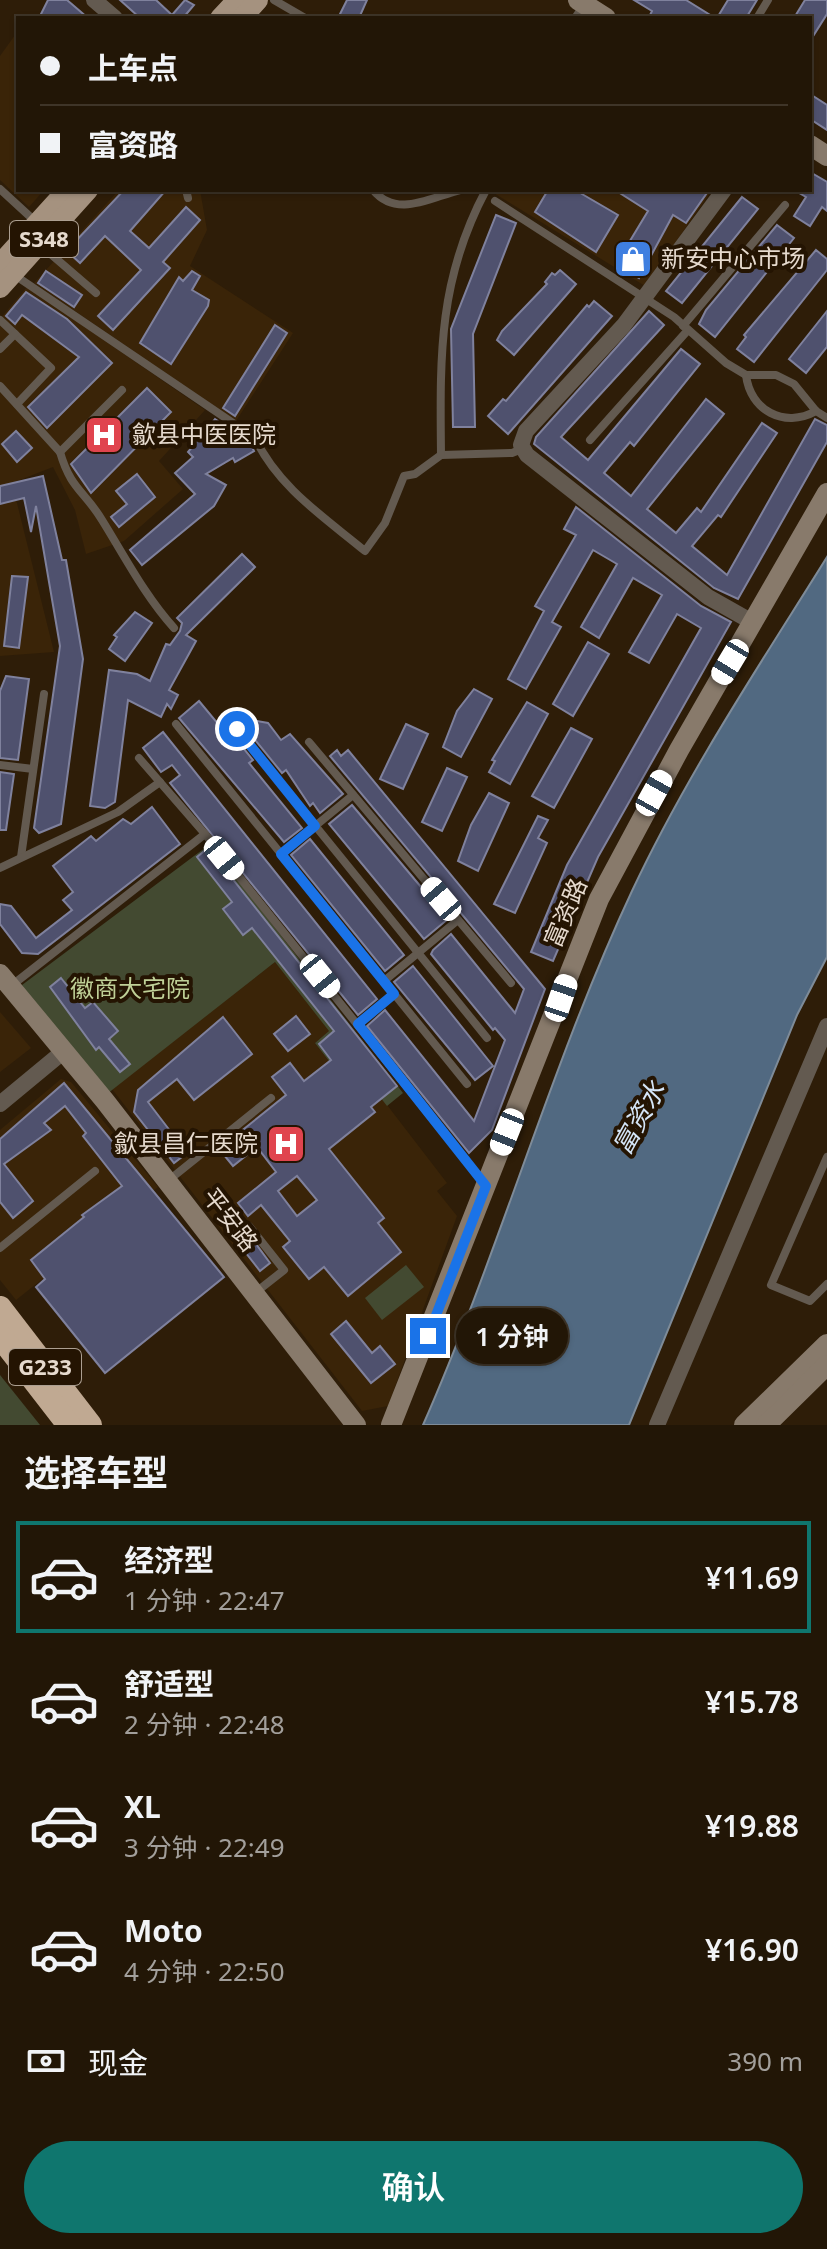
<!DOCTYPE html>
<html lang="zh">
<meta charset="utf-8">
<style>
:root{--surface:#221606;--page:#2e2314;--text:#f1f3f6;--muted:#a29f9b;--line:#3f3528;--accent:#0f766e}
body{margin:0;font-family:"Noto Sans","Noto Sans SC",sans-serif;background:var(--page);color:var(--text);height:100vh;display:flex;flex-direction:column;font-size:30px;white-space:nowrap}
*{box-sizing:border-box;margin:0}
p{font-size:26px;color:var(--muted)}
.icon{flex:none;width:44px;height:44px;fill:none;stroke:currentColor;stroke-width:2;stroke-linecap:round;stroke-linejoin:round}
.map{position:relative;height:1425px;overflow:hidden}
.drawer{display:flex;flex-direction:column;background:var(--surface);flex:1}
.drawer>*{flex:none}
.guide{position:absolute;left:16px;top:16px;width:796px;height:176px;border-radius:0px;box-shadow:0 2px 6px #0004,0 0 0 2px var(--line);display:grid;align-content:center;height:176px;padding:0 24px;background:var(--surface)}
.end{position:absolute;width:36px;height:36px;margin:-18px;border:10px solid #1a73e8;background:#fff;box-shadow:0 0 0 4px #fff}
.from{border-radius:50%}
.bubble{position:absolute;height:56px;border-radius:28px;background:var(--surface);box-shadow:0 2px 6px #0004,0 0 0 2px var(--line);font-size:26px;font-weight:600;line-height:56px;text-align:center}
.car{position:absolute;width:24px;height:48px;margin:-24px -12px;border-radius:10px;box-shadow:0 0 6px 2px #0007;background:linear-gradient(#fff 24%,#345 0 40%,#fff 0 76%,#345 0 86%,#fff 0)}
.guide b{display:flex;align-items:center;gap:28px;height:76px;font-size:30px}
.guide b+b{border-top:2px solid var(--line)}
.guide i{width:20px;height:20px;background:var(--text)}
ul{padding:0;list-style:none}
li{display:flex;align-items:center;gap:24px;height:112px;margin:0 16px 12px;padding:0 8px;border:4px solid transparent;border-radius:0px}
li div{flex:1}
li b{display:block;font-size:30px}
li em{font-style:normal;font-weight:600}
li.current{border-color:var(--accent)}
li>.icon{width:72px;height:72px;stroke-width:1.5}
h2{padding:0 24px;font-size:36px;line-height:96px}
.pay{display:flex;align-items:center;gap:20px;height:88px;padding:0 24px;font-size:30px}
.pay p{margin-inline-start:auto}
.primary-button{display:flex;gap:16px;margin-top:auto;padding:16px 24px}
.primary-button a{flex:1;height:92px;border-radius:48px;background:var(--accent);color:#fff;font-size:32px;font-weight:600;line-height:92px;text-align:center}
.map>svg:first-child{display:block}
.built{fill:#3a2408}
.green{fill:#434a31}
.water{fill:#516981;stroke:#7e8b98;stroke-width:2}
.building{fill:#4f516e;stroke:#7f819d;stroke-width:2;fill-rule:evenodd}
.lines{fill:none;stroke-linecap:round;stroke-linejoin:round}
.lane{stroke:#635a50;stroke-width:8}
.street{stroke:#635a50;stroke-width:16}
.secondary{stroke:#887a6b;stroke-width:20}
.primary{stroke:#a5927f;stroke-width:20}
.highway{stroke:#c0a992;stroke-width:24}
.route{stroke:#1a73e8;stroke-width:10}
.labels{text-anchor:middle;stroke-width:8;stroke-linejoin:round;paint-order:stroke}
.shield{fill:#241402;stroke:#ac9f91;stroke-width:2}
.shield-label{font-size:22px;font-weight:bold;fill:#e6dace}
.poi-label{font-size:24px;fill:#e6dace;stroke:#241402;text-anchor:start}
.street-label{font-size:24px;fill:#e6dace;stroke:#241402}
.park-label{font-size:24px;fill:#bfd097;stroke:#241402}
.water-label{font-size:26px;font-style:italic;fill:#d5e6f8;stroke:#241402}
</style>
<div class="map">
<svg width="827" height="1425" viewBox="0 0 827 1425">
<rect width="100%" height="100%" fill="#2e1d08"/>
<g class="built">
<path d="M18,31V190H44L29,207L0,180V56Z"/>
<path d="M119,190H200L207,230L190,266L293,333L236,421L34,283Z"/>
<path d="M489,190H712L645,286Z"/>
<path d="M27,287L205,410L159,461L183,489L124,541L86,554L75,510L53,467L12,483L54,652L0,656V319Z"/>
<path d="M275,962L330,1031L315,1043L329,1061L344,1049L447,1183L437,1191L457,1216L388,1406L362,1411L112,1089Z"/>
<path d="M0,1012L31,1048L0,1072Z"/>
<path d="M61,1079L71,1082L158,1187L16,1300L0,1280V1130Z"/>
</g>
<g class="green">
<path d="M210,844L403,1093L387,1106L344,1050L329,1061L315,1043L329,1031L275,962L107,1094L24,993L22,985Z"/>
<path d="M406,1265L424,1287L382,1320L365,1298Z"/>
<path d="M0,1375L40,1425H0Z"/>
</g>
<path class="water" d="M827,557V957L797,1015L629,1425H423C500,1250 551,1064 632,891C687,774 759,666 827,557Z"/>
<g class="building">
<path d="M48,0H67L88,18H39Z"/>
<path d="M120,0H156L172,15L185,0L194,5L183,18H140Z"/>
<path d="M347,0H367L359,18H338Z"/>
<path d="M634,0H686L715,18H655L650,15L652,11Z"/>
<path d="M728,0H757L746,18H717Z"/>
<path d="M805,0H827V14L810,41V18H794Z"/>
<path d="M810,94L827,105V130L810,119Z"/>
<path d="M810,172L827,182V211L822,207L810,226L794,216L806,197L794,190H810Z"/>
<path d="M124,190H166L130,231L149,248L186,207L200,220L163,262L170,268L113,330L98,316L141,270L105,236L80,263L69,253L74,247L72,245Z"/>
<path d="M548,190H585L582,194L618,215L596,252L535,212Z"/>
<path d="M615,190H709L686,223L673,215L639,278L616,264L648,211Z"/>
<path d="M742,197L758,209L682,303L666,291Z"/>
<path d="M496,215L516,223L473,334L475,427H453L451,329Z"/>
<path d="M777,225L794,238L715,337L699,324L706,310Z"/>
<path d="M816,250L827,259V270L754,362L737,349L746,337L744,335Z"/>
<path d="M560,270L576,284L514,355L497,340L502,331L547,284L545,282L552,273L555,275Z"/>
<path d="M46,271L82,295L74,307L38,283Z"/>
<path d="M192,271L200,276L192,290L209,300L208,306L171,364L140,343L179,277L183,281Z"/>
<path d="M26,292L67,319L112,363L47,428L28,407L79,357L22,315L15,324L6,316Z"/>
<path d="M594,301L612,316L508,434L488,416L503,399L506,401L587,305L589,307Z"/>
<path d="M649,311L664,325L561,437L588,460L681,349L700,364L634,446L630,442L604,473L631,496L706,399L724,414L647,509L676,533L697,508L701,512L762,423L777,433L721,517L718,515L692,546L727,575L815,419L827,425V442L738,599L714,588L534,444L536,437Z"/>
<path d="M827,311V347L806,373L789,359Z"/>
<path d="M275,325L287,333L235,416L223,408Z"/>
<path d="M147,388L171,412L91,493L71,464Z"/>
<path d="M215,419L250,443L254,451L235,462L233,458L206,474L226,485L214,506L142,565L130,550L195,494L175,473L193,457L188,452Z"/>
<path d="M16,431L32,448L17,462L2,444Z"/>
<path d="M137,474L155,497L119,527L111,517L127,504L116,491Z"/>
<path d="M43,476L62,560H66L83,659L61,824L39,833L34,828L60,646L36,506L31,532L24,498L0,504V486Z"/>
<path d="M576,507L701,606L731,622L598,857L553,961L531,952L567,865L701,628L677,614L649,663L629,652L662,595L633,578L599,638L581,627L617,564L593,550L552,622L561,627L526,689L508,679L544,611L535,606L576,535L564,529Z"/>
<path d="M242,554L255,567L186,635L196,641L169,690L178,695L171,709L167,704L161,717L128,700L115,802L105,808L90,806L109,670L137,674L150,681L166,644L170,645L180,631L182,623L177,618Z"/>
<path d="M12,576L28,577L19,648L4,646Z"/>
<path d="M135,612L152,623L125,661L109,649L117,637L114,635Z"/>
<path d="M588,642L609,654L573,716L553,704Z"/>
<path d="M6,676L29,679L18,760L0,758V691Z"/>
<path d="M474,689L492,699L461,757L443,747L457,711Z"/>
<path d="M199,701L223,730L239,718L268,723L281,740L290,734L343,794L320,813L313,803L310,806L286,770L282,773L242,724H232L231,733L253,760L249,763L302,828L284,842L179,718Z"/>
<path d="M527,702L548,714L510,784L489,772L495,761L492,760Z"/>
<path d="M406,724L428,734L403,789L380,779Z"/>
<path d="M571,728L592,739L554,808L532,796Z"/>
<path d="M163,732L377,999L358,1015L170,783L180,775L172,765L161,772L143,748Z"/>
<path d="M337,750L341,756L348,750L545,989L492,1130L469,1153L367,1026L385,1010L474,1121L505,1040L495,1028L493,1030L431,954L433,950L451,934L515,1013L524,989L330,756Z"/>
<path d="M447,768L467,777L442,831L422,822Z"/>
<path d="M0,772L14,774L6,830H0Z"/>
<path d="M489,793L509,803L478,871L458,861L471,825Z"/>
<path d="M352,805L448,919L424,939L329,824Z"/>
<path d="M152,807L180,844L38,954L22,953L0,924V904L11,906L36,938L72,910L63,900L73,892L53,866L91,836L96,841L123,819L131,824Z"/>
<path d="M538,816L548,820L538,838L547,843L515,913L494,904Z"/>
<path d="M310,839L404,955L385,971L291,855Z"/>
<path d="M208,848L397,1086L371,1107L375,1112L329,1149L384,1218L378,1223L401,1252L348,1296L324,1267L309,1279L283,1247L290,1241L261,1205L248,1216L238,1203L276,1172L257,1147L233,1166L219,1149L286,1095L272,1077L290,1063L304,1081L331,1060L319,1044L334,1031L252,928L243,935L223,909L232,902L197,857ZM297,1176L317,1200L297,1216L278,1191Z"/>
<path d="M413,966L493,1066L475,1080L394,982Z"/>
<path d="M61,978L85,1008L93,1002L118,1031L109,1039L130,1064L120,1072L99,1047L96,1050L50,987Z"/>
<path d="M296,1016L310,1034L288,1051L274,1034Z"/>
<path d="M223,1017L252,1054L194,1100L177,1079L148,1102L187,1153L174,1163L134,1112L138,1090Z"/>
<path d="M64,1083L224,1277L105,1373L36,1287L45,1279L31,1260L84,1217L82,1215L122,1186L83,1136L86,1133L65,1106L44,1123L51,1130L4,1164L33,1201L13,1218L0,1202V1139Z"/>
<path d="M242,1225L270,1263L260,1271L231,1234Z"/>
<path d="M346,1321L372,1353L380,1346L395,1364L371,1383L331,1334Z"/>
</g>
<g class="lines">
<g class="lane">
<path d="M274,0L305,18"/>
<path d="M575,18L584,5"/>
<path d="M757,18L768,0"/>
<path d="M18,93V102"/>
<path d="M18,117V123"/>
<path d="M0,189L37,223"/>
<path d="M186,190L188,198"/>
<path d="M373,190C397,219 431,197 460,190"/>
<path d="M495,201L674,317L726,363L746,375H776L794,384L816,411L827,418"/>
<path d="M39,244L96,293"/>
<path d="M13,274L255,438C278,487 324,517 365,551L385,523L404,476L415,474L441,455L512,453L522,449"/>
<path d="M0,320L51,368L17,404"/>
<path d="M683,326L785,205"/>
<path d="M0,349L15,334"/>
<path d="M746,375C750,410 784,429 816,411"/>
<path d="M0,386L60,452L122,390"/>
<path d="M590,440L688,330"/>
<path d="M60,452C71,490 84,490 102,520C125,557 145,596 174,628"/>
<path d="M441,455C440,357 438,280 486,190"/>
<path d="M176,724L467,1084"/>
<path d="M237,729L487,1038"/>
<path d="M309,742L511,983"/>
<path d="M139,758L205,834L483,1182"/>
<path d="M0,765L33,769"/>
<path d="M281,854L353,795"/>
<path d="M21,857L44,694"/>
<path d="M0,868L118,812L160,782"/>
<path d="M384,981L458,920"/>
<path d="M11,986L205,834"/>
<path d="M358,1024L394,994"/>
<path d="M827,1157L771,1285L810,1301L827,1284"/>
<path d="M169,1180L271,1098"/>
<path d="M249,1226L284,1270L256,1292"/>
<path d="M0,1248L95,1171"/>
</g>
<g class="street">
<path d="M94,0L115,18"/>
<path d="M724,190L624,325L526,431L521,445L527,455L708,597L754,623"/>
<path d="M0,1104L64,1051"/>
<path d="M657,1425L827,1026"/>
</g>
<g class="secondary">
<path d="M578,0L606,18"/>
<path d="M810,145L827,156"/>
<path d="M0,974L105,1101L356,1425"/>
<path d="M391,1425L599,899L679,750L827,493"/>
<path d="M744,1425L827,1344"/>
<path d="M766,1425L827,1365"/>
</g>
<g class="primary">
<path d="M220,18L237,0"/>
<path d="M242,18L258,0"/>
<path d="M0,264L67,190"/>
<path d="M0,288L88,190"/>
</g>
<g class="highway">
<path d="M0,1308L90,1425"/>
<path d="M0,1336L69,1425"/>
</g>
</g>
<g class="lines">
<path class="route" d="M237,729L315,826L281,854L394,994L358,1024L486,1186L428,1336"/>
</g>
<defs>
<g id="shop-square" transform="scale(2)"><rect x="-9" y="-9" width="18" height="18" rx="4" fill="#3f7fe0" stroke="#241402"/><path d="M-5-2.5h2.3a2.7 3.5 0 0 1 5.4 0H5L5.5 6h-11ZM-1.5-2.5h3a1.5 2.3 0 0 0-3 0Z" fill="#fff"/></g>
<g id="hospital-square" transform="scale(2)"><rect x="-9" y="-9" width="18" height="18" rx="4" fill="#e0444e" stroke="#241402"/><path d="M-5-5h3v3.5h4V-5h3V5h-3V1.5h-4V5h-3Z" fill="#fff"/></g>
</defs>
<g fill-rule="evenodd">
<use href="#shop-square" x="633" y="259"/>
<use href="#hospital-square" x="104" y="435"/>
<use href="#hospital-square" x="286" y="1144"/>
</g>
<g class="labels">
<g class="shield">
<rect x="10" y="221" width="68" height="36" rx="6"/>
<rect x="9" y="1349" width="72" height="36" rx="6"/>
</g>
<g class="shield-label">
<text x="44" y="247">S348</text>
<text x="45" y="1375">G233</text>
</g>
<g class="poi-label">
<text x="661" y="267">新安中心市场</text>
<text x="132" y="443">歙县中医医院</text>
<text x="258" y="1152" text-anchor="end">歙县昌仁医院</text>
</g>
<g class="street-label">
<text transform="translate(566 913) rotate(-67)" y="8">富资路</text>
<text transform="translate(230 1220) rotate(52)" y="8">平安路</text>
</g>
<g class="park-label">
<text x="130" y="997">徽商大宅院</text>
</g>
<g class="water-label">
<text transform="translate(639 1118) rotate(-61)" y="9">富资水</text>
</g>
</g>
</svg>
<i class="end from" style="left:237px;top:729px"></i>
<i class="end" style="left:428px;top:1336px"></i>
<div class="bubble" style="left:456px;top:1308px;width:112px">1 分钟</div>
<i class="car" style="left:730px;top:662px;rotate:211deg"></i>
<i class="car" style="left:654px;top:793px;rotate:29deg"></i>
<i class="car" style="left:224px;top:858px;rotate:141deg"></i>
<i class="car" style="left:441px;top:899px;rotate:320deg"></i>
<i class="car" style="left:320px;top:976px;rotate:141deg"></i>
<i class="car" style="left:561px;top:998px;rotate:19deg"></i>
<i class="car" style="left:507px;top:1132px;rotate:202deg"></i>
<div class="guide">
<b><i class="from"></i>上车点</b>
<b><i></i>富资路</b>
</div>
</div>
<section class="drawer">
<h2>选择车型</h2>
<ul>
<li class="current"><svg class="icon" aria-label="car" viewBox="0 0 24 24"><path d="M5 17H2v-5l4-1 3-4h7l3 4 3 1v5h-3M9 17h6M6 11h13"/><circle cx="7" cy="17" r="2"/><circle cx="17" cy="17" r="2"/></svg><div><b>经济型</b><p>1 分钟 · 22:47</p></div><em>¥11.69</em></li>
<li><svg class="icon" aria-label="car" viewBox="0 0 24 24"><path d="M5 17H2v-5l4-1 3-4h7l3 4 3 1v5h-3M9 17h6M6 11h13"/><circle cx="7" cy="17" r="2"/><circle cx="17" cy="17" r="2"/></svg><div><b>舒适型</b><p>2 分钟 · 22:48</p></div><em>¥15.78</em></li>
<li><svg class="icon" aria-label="car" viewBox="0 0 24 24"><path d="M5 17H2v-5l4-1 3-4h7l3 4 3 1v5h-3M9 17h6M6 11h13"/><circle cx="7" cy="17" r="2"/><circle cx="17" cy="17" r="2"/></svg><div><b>XL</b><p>3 分钟 · 22:49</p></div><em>¥19.88</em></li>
<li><svg class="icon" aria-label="car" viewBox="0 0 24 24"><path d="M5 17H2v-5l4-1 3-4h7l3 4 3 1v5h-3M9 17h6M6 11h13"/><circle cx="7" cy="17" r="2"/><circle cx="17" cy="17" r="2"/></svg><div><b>Moto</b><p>4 分钟 · 22:50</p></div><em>¥16.90</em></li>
</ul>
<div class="pay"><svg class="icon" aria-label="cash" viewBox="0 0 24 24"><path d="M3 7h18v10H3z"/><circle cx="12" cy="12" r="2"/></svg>现金<p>390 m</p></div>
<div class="primary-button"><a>确认</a></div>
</section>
